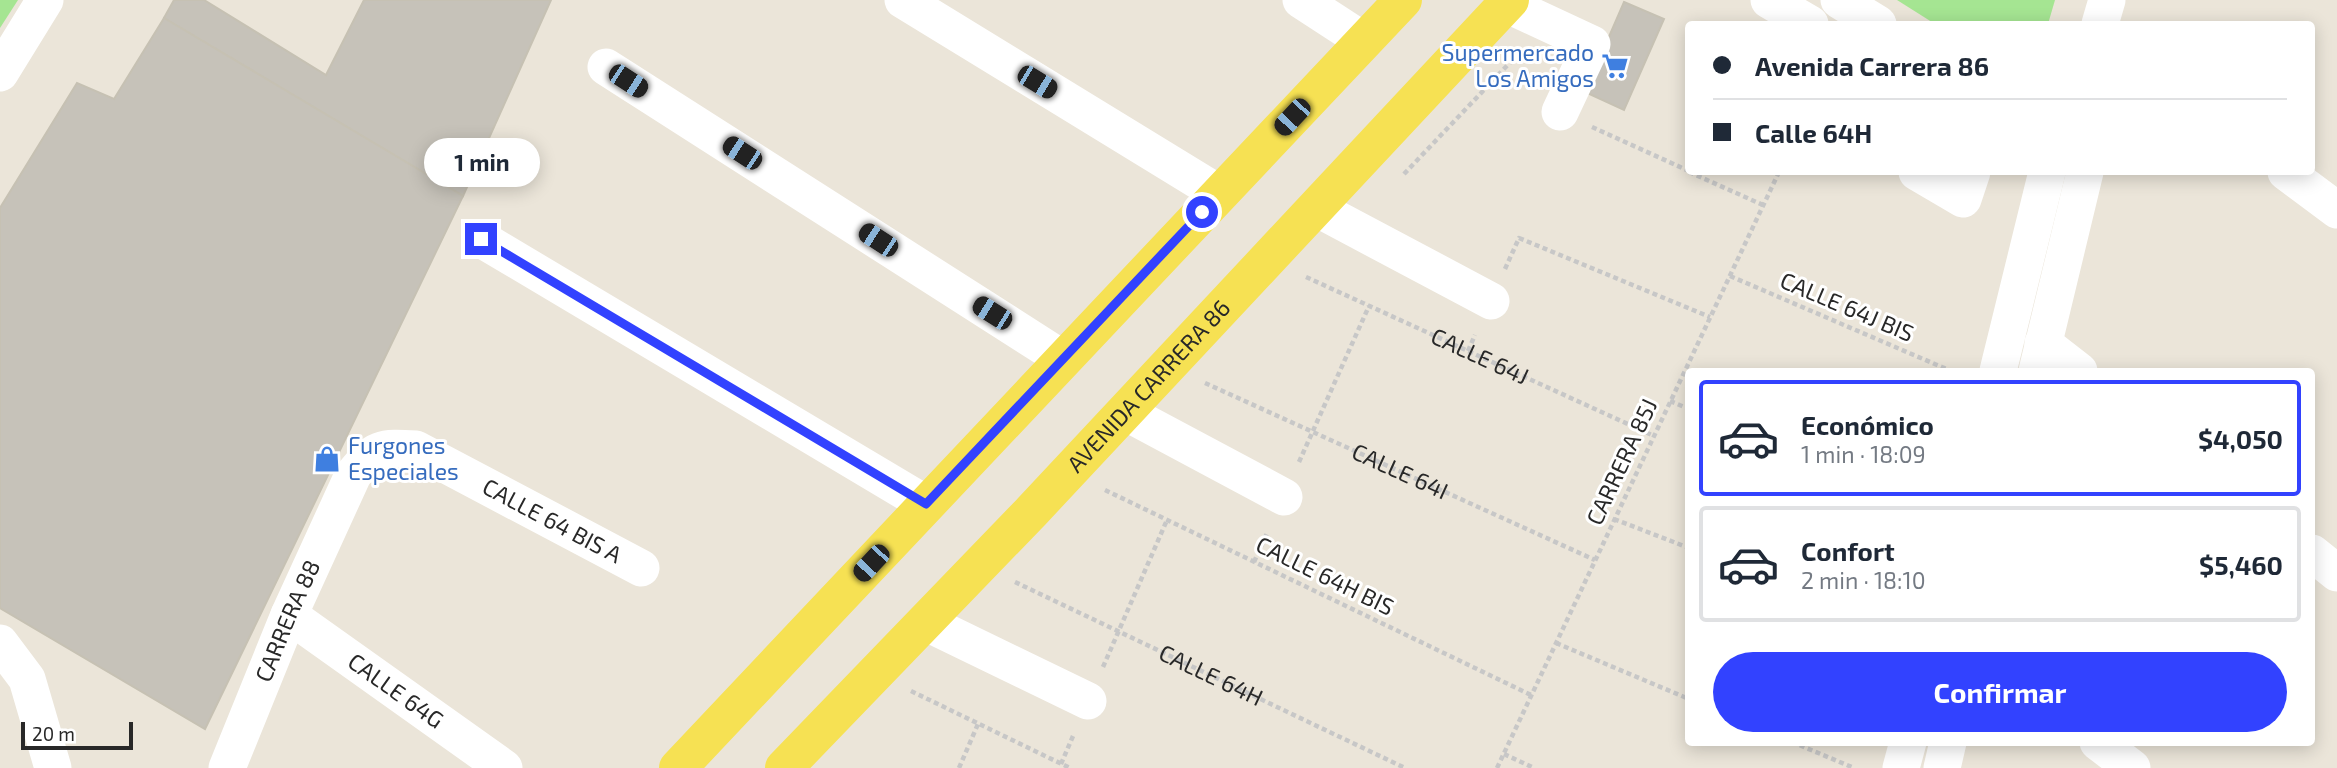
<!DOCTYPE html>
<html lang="es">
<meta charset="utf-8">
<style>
:root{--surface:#fff;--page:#f6f6f7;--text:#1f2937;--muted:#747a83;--line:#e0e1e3;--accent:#3242ff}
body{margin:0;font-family:"Exo 2",sans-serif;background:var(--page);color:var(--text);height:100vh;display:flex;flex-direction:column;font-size:26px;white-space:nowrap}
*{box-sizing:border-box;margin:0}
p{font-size:23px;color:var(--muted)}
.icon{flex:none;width:38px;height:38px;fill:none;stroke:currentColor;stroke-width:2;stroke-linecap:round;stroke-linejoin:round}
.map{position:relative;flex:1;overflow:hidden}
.side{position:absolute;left:1685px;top:368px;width:630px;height:378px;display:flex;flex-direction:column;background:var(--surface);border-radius:7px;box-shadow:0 4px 18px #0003}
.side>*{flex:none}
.guide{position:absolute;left:1685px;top:21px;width:630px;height:154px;border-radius:7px;box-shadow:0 4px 18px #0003;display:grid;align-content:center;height:154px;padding:0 28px;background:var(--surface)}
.scale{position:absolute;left:21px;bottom:18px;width:112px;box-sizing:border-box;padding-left:7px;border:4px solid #282828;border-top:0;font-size:19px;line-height:24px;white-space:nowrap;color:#282828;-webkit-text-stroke:5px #fff;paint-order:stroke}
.end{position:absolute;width:32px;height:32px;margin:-16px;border:9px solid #3242ff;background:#fff;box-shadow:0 0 0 4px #fff}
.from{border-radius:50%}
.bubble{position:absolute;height:49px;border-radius:24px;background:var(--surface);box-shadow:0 4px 18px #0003;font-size:23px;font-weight:700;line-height:49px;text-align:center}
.car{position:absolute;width:21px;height:42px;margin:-21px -10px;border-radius:9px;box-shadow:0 0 5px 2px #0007;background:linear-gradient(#222 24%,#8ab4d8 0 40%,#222 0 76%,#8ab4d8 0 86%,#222 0)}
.guide b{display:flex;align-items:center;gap:24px;height:66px;font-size:26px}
.guide b+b{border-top:2px solid var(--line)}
.guide i{width:18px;height:18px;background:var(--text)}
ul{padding:12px 0 0;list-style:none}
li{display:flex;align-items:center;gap:21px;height:116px;margin:0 14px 10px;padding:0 14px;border:4px solid var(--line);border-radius:7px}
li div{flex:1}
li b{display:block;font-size:26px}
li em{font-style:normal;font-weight:700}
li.selected{border-color:var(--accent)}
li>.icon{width:63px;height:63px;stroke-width:1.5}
.action{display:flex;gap:14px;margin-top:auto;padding:14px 28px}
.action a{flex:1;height:80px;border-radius:42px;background:var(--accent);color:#fff;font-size:28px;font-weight:700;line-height:80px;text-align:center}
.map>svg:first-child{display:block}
.green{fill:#a5e592}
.building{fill:#c6c2b9;stroke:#c6c1b3;stroke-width:2}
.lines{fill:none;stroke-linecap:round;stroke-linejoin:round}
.path{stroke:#c7c7c7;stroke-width:4.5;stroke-dasharray:5 3.5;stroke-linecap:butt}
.minor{stroke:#fff;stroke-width:37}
.major{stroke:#f6e153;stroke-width:38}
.route{stroke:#3242ff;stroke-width:9}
.labels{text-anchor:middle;stroke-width:6;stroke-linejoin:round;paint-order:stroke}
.shop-label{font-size:23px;fill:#366cbe;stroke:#fff;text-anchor:end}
.street-label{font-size:23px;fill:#282828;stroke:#fff}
</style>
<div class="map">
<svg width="2337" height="768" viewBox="0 0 2337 768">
<rect width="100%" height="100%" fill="#ebe5d9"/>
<g class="green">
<path d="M0,0H18L0,28Z"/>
<path d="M1897,0H2055L2048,24H1935Z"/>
</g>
<g class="building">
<path d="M174,0H204L326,75L364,0H551L463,196L164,18Z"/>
<path d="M1624,2L1664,19L1624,110L1585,92Z"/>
<path d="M164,18L463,196L205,729L0,608V208L77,83L114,99Z"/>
</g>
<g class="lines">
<g class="path">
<path d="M1592,127L1689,171"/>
<path d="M1689,172L1763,205"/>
<path d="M1404,174L1521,51"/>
<path d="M1505,269L1519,238L1710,317"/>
<path d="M1730,276L1951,371"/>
<path id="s1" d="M1306,277L1654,436"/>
<path d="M1468,351L1475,335"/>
<path id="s2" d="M1205,383L1595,560"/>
<path d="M1670,401L1689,409"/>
<path d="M1299,462L1369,306"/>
<path d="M1105,490L1531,695"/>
<path d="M1614,519L1689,548"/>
<path d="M1254,562L1268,531"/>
<path id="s3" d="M1015,582L1405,768"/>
<path d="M1556,643L1689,699"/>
<path d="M1103,667L1167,520"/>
<path d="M911,691L1070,768"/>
<path d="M1792,742L1854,768"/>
<path d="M1504,754L1534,768"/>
<path d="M1061,764L1073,736"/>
<path d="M959,768L978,724"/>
<path d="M1497,768L1779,172"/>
</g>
<g class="minor">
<path d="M903,0L1220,194"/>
<path d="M1301,0L1364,41"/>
<path d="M1769,0L1810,24"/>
<path d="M1839,0L1878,24"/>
<path d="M1506,4L1592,44L1560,112"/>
<path d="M2100,24L2107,0"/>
<path d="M606,67L1063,359"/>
<path d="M0,73L45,0"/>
<path d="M1917,172L1963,199L1972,172"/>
<path d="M2286,172L2337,210"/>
<path d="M1316,208L1491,301"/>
<path d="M481,239L926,504"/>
<path d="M2043,343L2079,371"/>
<path d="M1998,371L2047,172"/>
<path d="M2037,371L2085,172"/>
<path d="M1125,412L1284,497"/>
<path d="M2312,553L2337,573"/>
<path id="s4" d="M289,615L504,768"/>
<path d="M925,622L1088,701"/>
<path d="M0,643L27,679L53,768"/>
<path d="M2098,742L2132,768"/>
<path id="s5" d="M227,768L289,615L353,475C375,447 381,447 416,449L641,568"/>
<path d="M1901,768L1908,742"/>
<path d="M1942,768L1948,742"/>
</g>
<g class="major">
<path d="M678,768L1403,0"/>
<path id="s6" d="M784,768L1032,511L1510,0"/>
</g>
</g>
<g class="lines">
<path class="route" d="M481,239L926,504L1202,212"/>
</g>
<defs>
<g id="supermarket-bare" transform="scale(2.1)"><path d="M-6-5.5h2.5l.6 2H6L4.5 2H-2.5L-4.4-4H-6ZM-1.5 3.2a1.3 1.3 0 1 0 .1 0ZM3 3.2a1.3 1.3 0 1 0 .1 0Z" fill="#3f7fe0" stroke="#fff" stroke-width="2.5" paint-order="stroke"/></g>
<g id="shop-bare" transform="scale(2.1)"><path d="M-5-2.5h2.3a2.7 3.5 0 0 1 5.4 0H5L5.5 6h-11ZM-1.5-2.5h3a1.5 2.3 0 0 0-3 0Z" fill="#3f7fe0" stroke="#fff" stroke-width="2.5" paint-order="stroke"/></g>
</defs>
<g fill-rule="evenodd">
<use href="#supermarket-bare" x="1615" y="66"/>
<use href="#shop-bare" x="327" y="459"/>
</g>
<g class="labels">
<g class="shop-label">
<text x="1594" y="61">Supermercado<tspan x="1594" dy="26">Los Amigos</tspan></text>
<text x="348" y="454" text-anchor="start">Furgones<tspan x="348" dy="26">Especiales</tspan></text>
</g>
<g class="street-label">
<text transform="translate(1847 307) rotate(23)" y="8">CALLE 64J BIS</text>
<text dy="8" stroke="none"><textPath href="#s1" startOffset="191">CALLE 64J</textPath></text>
<text dy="8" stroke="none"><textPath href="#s6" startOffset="528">AVENIDA CARRERA 86</textPath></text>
<text transform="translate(1622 462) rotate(-65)" y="8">CARRERA 85J</text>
<text dy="8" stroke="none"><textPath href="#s2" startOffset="214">CALLE 64I</textPath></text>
<text dy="8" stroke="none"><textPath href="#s5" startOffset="546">CALLE 64 BIS A</textPath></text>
<text transform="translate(1325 576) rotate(26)" y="8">CALLE 64H BIS</text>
<text dy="8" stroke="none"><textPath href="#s5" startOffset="159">CARRERA 88</textPath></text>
<text dy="8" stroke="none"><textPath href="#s3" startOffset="217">CALLE 64H</textPath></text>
<text dy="8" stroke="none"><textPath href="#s4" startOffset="131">CALLE 64G</textPath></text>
</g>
</g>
</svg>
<div class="scale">20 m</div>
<i class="end from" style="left:1202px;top:212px"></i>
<i class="end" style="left:481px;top:239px"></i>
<div class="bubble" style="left:424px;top:138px;width:116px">1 min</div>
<i class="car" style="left:628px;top:81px;rotate:123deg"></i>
<i class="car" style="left:1037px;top:82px;rotate:121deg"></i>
<i class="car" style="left:1292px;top:117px;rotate:223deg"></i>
<i class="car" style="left:742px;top:153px;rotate:303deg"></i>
<i class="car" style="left:878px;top:240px;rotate:303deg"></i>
<i class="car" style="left:992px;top:313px;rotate:302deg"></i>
<i class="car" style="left:871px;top:563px;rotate:223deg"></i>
<div class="guide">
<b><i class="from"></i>Avenida Carrera 86</b>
<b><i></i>Calle 64H</b>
</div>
<section class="side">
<ul>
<li class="selected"><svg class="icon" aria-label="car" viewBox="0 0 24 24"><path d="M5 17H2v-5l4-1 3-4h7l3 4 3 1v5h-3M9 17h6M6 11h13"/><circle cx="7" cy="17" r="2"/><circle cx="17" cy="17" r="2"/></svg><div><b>Económico</b><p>1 min · 18:09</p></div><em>$4,050</em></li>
<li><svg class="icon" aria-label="car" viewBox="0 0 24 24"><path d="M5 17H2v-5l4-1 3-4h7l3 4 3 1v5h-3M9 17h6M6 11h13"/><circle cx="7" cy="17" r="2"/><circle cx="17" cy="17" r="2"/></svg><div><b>Confort</b><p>2 min · 18:10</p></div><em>$5,460</em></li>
</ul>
<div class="action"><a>Confirmar</a></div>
</section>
</div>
